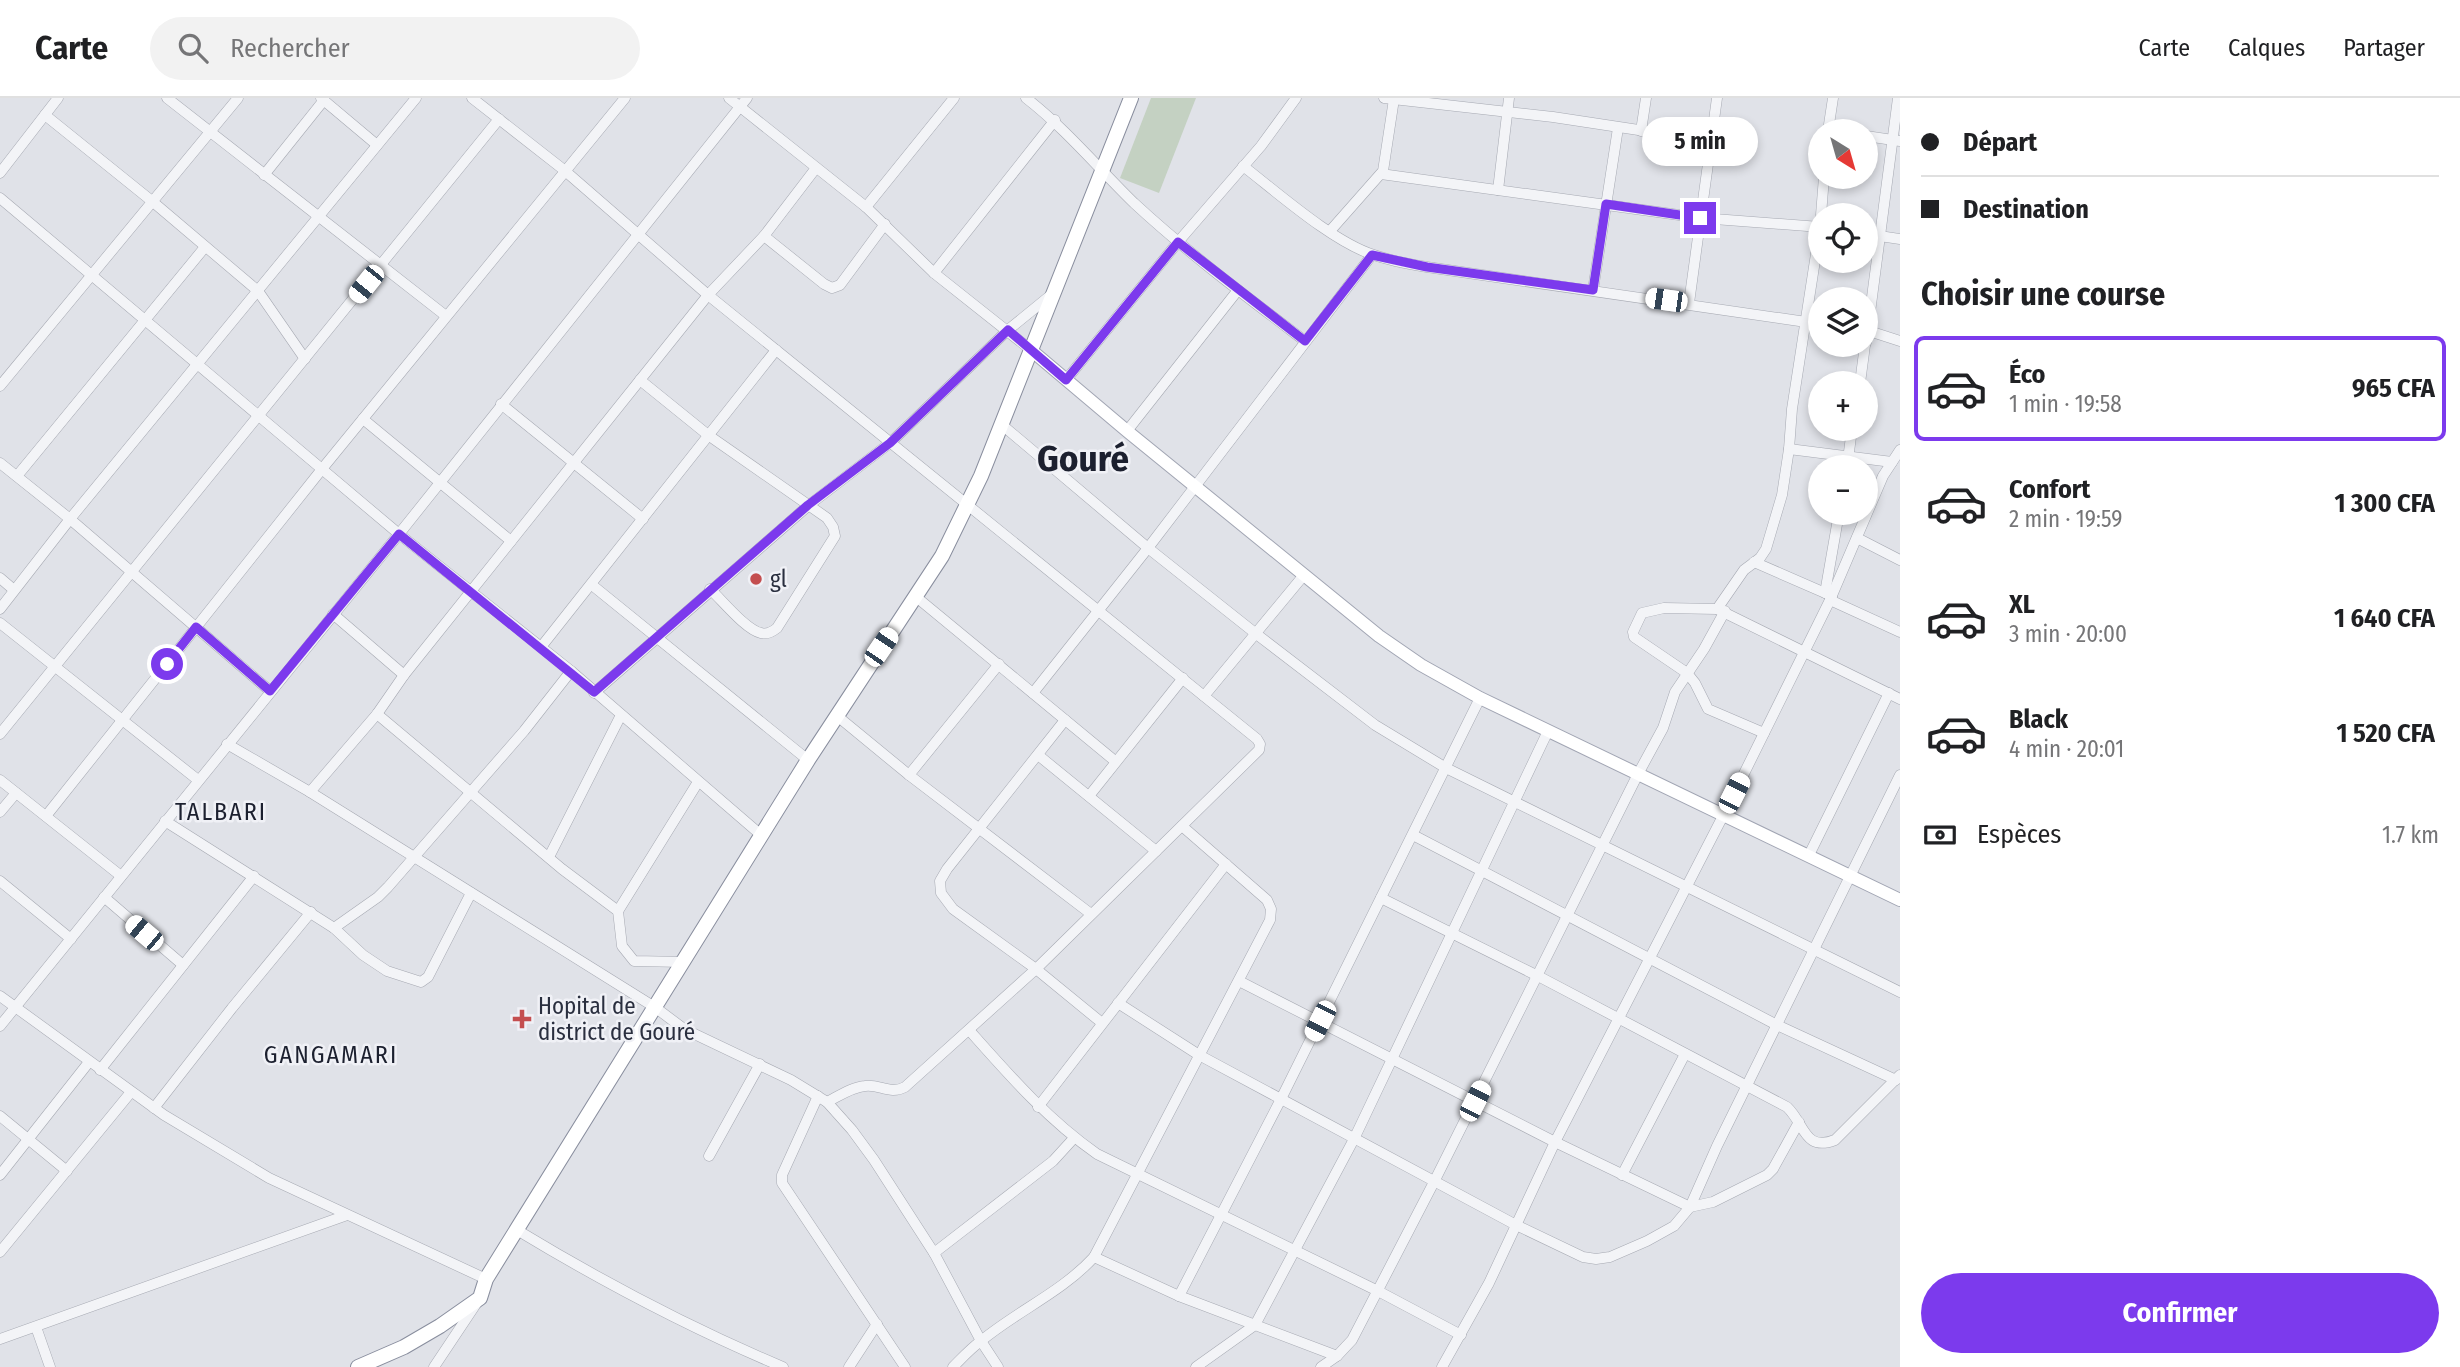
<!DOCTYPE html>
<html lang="fr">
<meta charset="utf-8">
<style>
:root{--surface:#fff;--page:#f2f2f2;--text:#202124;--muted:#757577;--line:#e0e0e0;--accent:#7c3aed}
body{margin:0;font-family:"Fira Sans Condensed",sans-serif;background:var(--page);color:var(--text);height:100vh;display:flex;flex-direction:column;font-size:26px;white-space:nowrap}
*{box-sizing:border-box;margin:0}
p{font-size:23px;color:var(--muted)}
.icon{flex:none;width:38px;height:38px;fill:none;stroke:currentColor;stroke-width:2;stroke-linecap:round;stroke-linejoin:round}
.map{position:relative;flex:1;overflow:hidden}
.side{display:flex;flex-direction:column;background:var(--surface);width:560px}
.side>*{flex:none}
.banner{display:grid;align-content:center;height:154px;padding:0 21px;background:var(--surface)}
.needle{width:46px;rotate:143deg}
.tools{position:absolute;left:1808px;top:21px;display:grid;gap:14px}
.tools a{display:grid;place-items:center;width:70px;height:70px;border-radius:50%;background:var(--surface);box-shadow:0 4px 10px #0003;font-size:35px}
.end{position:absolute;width:32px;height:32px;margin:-16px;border:9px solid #7c3aed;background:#fff;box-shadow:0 0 0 4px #fff}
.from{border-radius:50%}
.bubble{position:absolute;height:49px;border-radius:24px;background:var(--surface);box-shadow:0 4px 10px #0003;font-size:23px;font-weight:700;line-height:49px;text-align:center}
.car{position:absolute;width:21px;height:42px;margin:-21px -10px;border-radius:9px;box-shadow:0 0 5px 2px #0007;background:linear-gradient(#fff 24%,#345 0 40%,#fff 0 76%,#345 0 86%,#fff 0)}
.banner b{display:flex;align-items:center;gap:24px;height:66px;font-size:26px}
.banner b+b{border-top:2px solid var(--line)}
.banner i{width:18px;height:18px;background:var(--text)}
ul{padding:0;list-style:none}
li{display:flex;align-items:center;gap:21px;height:105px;margin:0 14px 10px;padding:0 7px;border:4px solid transparent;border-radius:10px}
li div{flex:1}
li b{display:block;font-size:26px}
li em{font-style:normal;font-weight:700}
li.current{border-color:var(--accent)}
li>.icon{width:63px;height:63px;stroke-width:1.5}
h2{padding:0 21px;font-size:32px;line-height:84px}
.pay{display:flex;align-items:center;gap:18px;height:77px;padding:0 21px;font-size:26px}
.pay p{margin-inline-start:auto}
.button{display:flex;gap:14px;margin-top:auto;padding:14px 21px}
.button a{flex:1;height:80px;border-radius:42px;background:var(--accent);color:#fff;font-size:28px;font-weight:700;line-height:80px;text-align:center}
header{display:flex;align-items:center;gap:42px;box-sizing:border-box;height:98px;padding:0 35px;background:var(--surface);border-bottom:2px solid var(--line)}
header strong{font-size:33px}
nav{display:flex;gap:38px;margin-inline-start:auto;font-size:24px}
.search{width:490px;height:63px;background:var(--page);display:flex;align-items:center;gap:18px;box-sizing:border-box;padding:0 24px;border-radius:38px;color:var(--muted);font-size:26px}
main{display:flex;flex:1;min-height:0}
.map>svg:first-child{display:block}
.green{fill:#c4d1c2}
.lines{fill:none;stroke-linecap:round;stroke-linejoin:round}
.minor-casing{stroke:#a6a9b2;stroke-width:11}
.major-casing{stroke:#a1a5b3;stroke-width:14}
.highway-casing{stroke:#898e9e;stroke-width:16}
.minor{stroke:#f3f4f7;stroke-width:10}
.major{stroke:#fff;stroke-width:12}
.highway{stroke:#fff;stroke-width:14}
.route{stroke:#7c3aed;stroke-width:9}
.poi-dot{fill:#c44e4f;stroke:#f0f1f6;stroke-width:2.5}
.labels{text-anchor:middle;stroke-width:5;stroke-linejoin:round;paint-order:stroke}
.poi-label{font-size:23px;fill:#2a2f3f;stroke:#f0f1f6;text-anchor:start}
.neighbourhood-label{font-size:24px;letter-spacing:2px;fill:#1c202f;stroke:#f0f1f6}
.town-label{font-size:37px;font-weight:bold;fill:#1c202f;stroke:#f0f1f6}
</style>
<header>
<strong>Carte</strong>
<div class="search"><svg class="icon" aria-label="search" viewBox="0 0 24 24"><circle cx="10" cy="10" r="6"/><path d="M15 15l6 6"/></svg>Rechercher</div>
<nav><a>Carte</a><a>Calques</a><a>Partager</a></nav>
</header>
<main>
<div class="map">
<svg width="1900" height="1269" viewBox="0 0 1900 1269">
<rect width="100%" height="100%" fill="#e0e2e8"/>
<path class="green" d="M1151,0H1196L1159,95L1120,80Z"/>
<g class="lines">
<g class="minor-casing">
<g id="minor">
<path d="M167,0L446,218"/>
<path d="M321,0L377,47"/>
<path d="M472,0L564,72L708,197L1257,641L1260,646L1259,652L1036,871L905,989C890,997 880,986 865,988C852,989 839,998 827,1004"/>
<path d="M729,0L866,109L934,175L1031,252"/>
<path d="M1026,0C1066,31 1098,70 1134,105C1188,155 1247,199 1305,243"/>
<path d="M1384,0L1553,19L1711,43"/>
<path d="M45,17L153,104L258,193L305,261"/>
<path d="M1641,33L1646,0"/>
<path d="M1828,33L1833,0"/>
<path d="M1866,38L1900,43"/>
<path d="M1243,68C1278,95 1333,144 1374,157C1391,163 1409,166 1427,169L1820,226"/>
<path d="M0,75L58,0"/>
<path d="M1381,76L1701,120L1820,129"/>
<path d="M264,77L324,2"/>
<path d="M1498,92L1509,0"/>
<path d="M0,100L399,436L571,573L761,737"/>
<path d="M866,109L954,0"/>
<path d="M1821,117L1824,79"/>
<path d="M1330,133L1383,73L1394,1"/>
<path d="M1866,136L1900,141"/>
<path d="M764,138L824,186L832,190L840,187L885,126"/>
<path d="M934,175L1055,22"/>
<path d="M1593,192L1618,30"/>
<path d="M1689,205L1717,0"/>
<path d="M1866,232L1900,243"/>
<path d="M1866,245L1898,0"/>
<path d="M640,282L708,337L827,420L833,429L835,438L777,530C772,534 767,537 761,535C746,532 722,502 710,491"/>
<path d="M1066,282L1178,144L1261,48L1296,0"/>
<path d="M1860,285L1865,247"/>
<path d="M0,288L238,0"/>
<path d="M501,306L643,421"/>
<path d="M363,321L511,443"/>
<path d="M1001,326L1148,450L1255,535L1375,627L1446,670L1900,894"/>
<path d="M1127,333L1238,192"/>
<path d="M1789,351L1892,364"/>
<path d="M0,365L70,421L270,593"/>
<path d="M1847,369L1852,331"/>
<path d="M17,378L205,149"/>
<path d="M1857,440L1900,462"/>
<path d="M1754,464L1832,498"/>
<path d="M0,480L14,492"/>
<path d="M592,487L808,662"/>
<path d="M1825,495L1839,415"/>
<path d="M915,498L1115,663"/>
<path d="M1830,502L1900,534"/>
<path d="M0,511L70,421L416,0"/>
<path d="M1717,511L1744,472L1760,460L1766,451L1782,397L1789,351L1792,311L1820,130"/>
<path d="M333,516L404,577"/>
<path d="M0,525L198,682"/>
<path d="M541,549L776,252"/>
<path d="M594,595L809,407L890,345L1008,232L1051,197"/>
<path d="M1033,595L1148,450L1372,157"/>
<path d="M1204,598L1304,477"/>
<path d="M377,616L562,771L618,813L622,848L634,863L684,864"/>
<path d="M836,617L909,677L1091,816"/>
<path d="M1065,622L947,771L940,783L941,795L953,811L1036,871L1102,925"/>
<path d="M1764,635L1708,611L1695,585L1687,575L1634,539L1633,534L1642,515L1664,510L1717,511L1900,601"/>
<path d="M0,636L499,21"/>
<path d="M227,646L310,694L656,910L684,931L791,982L827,1004L852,1032L874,1062L934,1155L981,1243L998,1269"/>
<path d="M1038,657L1156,753"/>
<path d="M909,677L999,566"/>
<path d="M0,682L121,778"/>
<path d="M310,694L377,616L404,577L708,197L764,138L816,70"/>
<path d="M1089,698L1183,580"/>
<path d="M0,714L16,695"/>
<path d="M46,718L322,371L625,0"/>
<path d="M165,723L334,830L363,857L387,873L421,884L428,879L471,795"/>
<path d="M1413,737L1777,927L1896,982"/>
<path d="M1809,757L1889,595"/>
<path d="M549,759L621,617"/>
<path d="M0,783L71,841"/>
<path d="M104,799L183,867"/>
<path d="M1381,800L1538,878L1787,1009C1805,1026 1804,1054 1835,1042L1900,977"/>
<path d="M618,813L698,684"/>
<path d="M334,830L378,799L388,789L524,633L571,573"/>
<path d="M1239,883L1555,1044L1690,1109L1713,1104L1767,1077L1773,1071L1799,1024"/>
<path d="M0,898L164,1017L269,1080L486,1181"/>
<path d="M1118,905L1199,957L1516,1127L1583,1159L1596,1161L1610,1159L1647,1143L1674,1128L1690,1109L1717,1048L1900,677"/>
<path d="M0,928L399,436L747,0"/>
<path d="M969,932C1009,977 1047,1021 1097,1056L1378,1193L1461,1237"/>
<path d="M100,972L254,778"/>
<path d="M818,998L782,1077V1085L905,1269"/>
<path d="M1038,1009L1226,766"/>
<path d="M154,1010L232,910L311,814"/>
<path d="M0,1018L67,1073"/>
<path d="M709,1058L760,966"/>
<path d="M0,1077L89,964"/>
<path d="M1622,1077L1685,956"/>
<path d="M517,1132C603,1184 690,1230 783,1269"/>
<path d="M0,1154L131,994"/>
<path d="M934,1155L1053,1063L1074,1040"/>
<path d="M1094,1159L1179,1198L1337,1258"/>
<path d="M1179,1198L1281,1001L1480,600"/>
<path d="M36,1229L50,1269"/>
<path d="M0,1241L347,1117"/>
<path d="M434,1269L476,1206"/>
<path d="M849,1269L877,1226"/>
<path d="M953,1269C962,1260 971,1250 981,1243C1017,1213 1062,1194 1094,1159L1270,822L1271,811L1267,802L1182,728"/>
<path d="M1196,1269L1255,1227L1354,1041L1548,633"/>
<path d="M1321,1269L1337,1258L1352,1242L1434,1084L1638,676L1663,630L1675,594L1704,551L1725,513"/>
<path d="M1442,1269L1489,1185L1555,1044L1724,716L1830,502L1883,378L1900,352"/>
</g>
</g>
<g class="major-casing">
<path id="major" d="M1031,252L1127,333L1379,538L1421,567L1480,600L1900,802"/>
</g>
<g class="highway-casing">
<path id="highway" d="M358,1269L404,1249L440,1228L480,1200L486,1181L808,662L942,458L981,378L1131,0"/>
</g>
<use href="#minor" class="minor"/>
<use href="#major" class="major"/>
<use href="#highway" class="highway"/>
</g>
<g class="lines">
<path class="route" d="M167,566L196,529L270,593L399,436L594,594L808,407L890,345L1008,232L1066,282L1178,144L1305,243L1372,157L1427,169L1593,192L1606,106L1700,120"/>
</g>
<g class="poi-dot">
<circle cx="756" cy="481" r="7"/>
<path d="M518.5 910.5h7v7h7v7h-7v7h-7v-7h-7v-7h7z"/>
</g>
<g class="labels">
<g class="poi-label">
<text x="770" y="489">gl</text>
<text x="538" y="916">Hopital de<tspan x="538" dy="26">district de Gouré</tspan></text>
</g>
<g class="neighbourhood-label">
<text x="221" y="722">TALBARI</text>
<text x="331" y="965">GANGAMARI</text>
</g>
<g class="town-label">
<text x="1083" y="373">Gouré</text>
</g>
</g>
</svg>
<div class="tools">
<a><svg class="needle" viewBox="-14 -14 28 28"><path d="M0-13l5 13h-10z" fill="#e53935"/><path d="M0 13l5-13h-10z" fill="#757577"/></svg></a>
<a><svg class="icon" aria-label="locate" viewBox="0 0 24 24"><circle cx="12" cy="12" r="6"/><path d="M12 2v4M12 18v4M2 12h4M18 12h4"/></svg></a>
<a><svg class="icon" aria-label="layers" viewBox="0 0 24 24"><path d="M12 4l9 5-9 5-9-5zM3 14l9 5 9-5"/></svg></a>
<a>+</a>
<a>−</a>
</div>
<i class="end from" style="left:167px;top:566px"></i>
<i class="end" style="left:1700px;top:120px"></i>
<div class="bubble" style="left:1642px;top:19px;width:116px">5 min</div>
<i class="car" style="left:366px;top:186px;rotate:219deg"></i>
<i class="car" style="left:1666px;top:202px;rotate:278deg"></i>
<i class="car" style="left:881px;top:549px;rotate:34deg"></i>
<i class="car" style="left:1734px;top:695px;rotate:27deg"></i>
<i class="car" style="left:144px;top:835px;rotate:310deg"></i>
<i class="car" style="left:1320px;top:923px;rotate:207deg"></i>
<i class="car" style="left:1475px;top:1003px;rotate:27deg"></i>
</div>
<section class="side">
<div class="banner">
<b><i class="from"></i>Départ</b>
<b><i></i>Destination</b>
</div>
<h2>Choisir une course</h2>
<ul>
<li class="current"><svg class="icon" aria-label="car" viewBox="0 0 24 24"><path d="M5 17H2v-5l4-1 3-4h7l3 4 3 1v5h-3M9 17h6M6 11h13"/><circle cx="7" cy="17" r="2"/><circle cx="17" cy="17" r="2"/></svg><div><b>Éco</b><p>1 min · 19:58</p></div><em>965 CFA</em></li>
<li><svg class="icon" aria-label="car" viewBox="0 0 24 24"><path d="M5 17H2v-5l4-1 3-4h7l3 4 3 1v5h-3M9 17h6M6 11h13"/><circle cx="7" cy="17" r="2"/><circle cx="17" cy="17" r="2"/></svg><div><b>Confort</b><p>2 min · 19:59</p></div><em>1 300 CFA</em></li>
<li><svg class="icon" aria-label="car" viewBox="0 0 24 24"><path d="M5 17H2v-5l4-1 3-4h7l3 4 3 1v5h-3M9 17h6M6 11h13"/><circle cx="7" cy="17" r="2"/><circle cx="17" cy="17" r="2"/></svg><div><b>XL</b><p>3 min · 20:00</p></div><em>1 640 CFA</em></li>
<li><svg class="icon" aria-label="car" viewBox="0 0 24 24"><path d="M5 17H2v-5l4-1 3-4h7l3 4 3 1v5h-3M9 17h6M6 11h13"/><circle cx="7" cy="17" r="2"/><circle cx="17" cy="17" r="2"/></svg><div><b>Black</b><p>4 min · 20:01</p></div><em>1 520 CFA</em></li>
</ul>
<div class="pay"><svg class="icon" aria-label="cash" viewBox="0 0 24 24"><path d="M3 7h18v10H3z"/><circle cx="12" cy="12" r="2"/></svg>Espèces<p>1.7 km</p></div>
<div class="button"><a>Confirmer</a></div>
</section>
</main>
